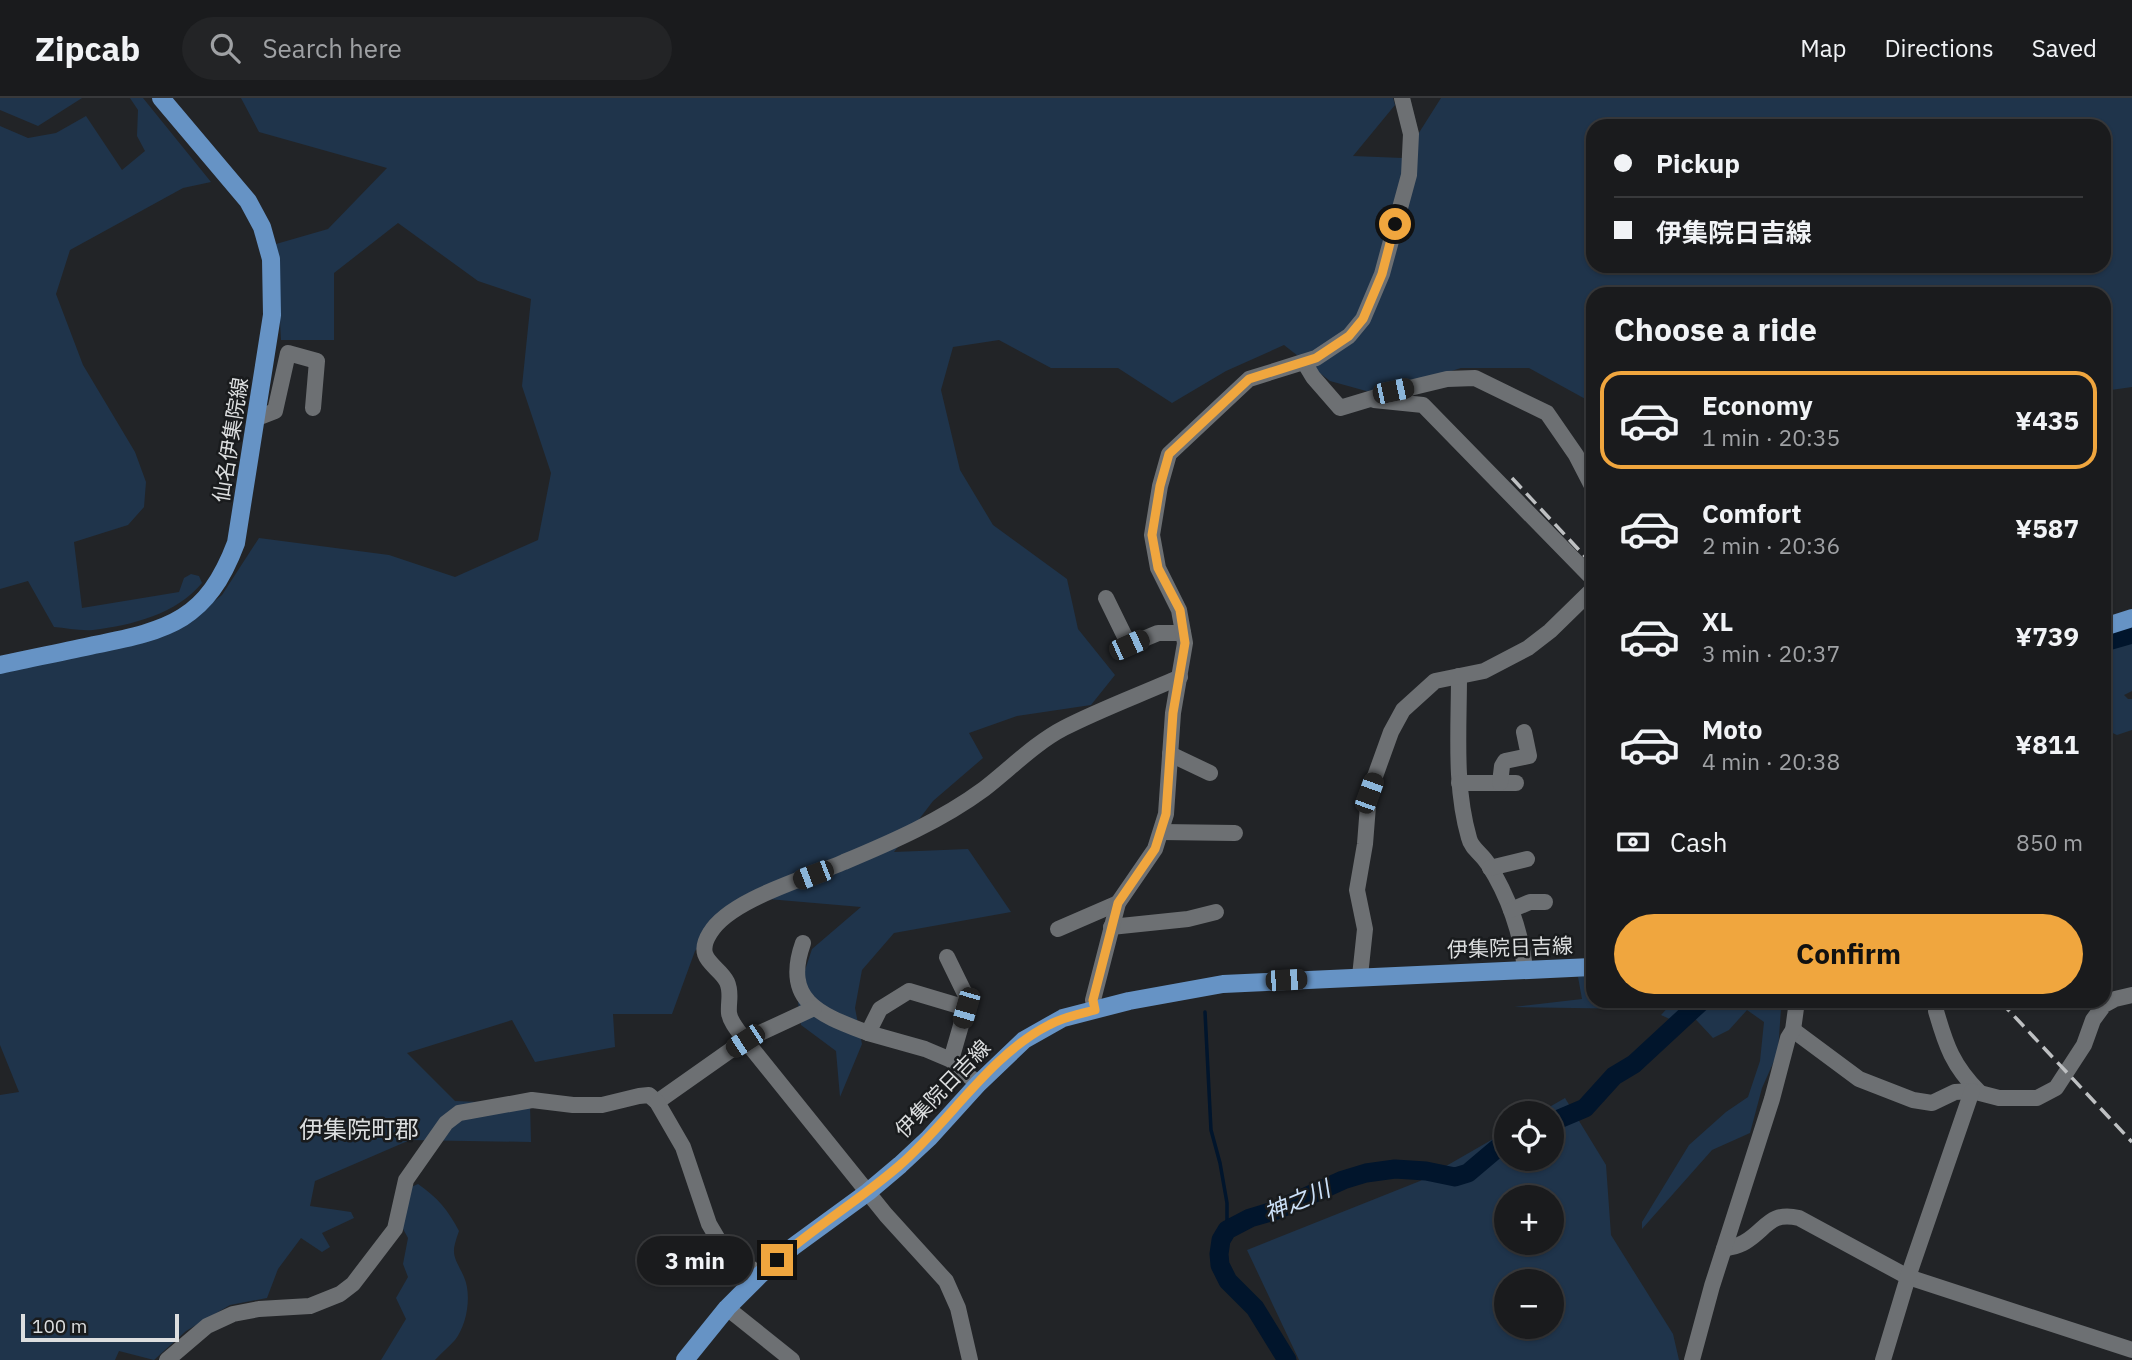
<!DOCTYPE html>
<meta charset="utf-8">
<style>
:root{--surface:#1a1b1d;--page:#232426;--text:#f1f3f6;--muted:#9fa1a4;--line:#38393b;--accent:#f0a63e}
body{margin:0;font-family:"IBM Plex Sans","Noto Sans JP",sans-serif;background:var(--page);color:var(--text);height:100vh;display:flex;flex-direction:column;font-size:26px;white-space:nowrap}
*{box-sizing:border-box;margin:0}
p{font-size:23px;color:var(--muted)}
.icon{flex:none;width:38px;height:38px;fill:none;stroke:currentColor;stroke-width:2;stroke-linecap:round;stroke-linejoin:round}
.map{position:relative;flex:1;overflow:hidden}
.side{position:absolute;left:1586px;top:189px;width:525px;height:721px;display:flex;flex-direction:column;background:var(--surface);border-radius:21px;box-shadow:0 2px 5px #0004,0 0 0 2px var(--line)}
.side>*{flex:none}
.banner{position:absolute;left:1586px;top:21px;width:525px;height:154px;border-radius:21px;box-shadow:0 2px 5px #0004,0 0 0 2px var(--line);display:grid;align-content:center;height:154px;padding:0 28px;background:var(--surface)}
.tools{position:absolute;left:1494px;top:1003px;display:grid;gap:14px}
.tools a{display:grid;place-items:center;width:70px;height:70px;border-radius:50%;background:var(--surface);box-shadow:0 2px 5px #0004,0 0 0 2px var(--line);font-size:35px}
.scale{position:absolute;left:21px;bottom:18px;width:158px;box-sizing:border-box;padding-left:7px;border:4px solid #dcdedf;border-top:0;font-size:19px;line-height:24px;white-space:nowrap;color:#dcdedf;-webkit-text-stroke:5px #191b1d;paint-order:stroke}
.end{position:absolute;width:32px;height:32px;margin:-16px;border:9px solid #f0a63e;background:#111;box-shadow:0 0 0 4px #111}
.from{border-radius:50%}
.bubble{position:absolute;height:49px;border-radius:24px;background:var(--surface);box-shadow:0 2px 5px #0004,0 0 0 2px var(--line);font-size:23px;font-weight:700;line-height:49px;text-align:center}
.car{position:absolute;width:21px;height:42px;margin:-21px -10px;border-radius:9px;box-shadow:0 0 5px 2px #0007;background:linear-gradient(#222 24%,#8ab4d8 0 40%,#222 0 76%,#8ab4d8 0 86%,#222 0)}
.banner b{display:flex;align-items:center;gap:24px;height:66px;font-size:26px}
.banner b+b{border-top:2px solid var(--line)}
.banner i{width:18px;height:18px;background:var(--text)}
ul{padding:0;list-style:none}
li{display:flex;align-items:center;gap:21px;height:98px;margin:0 14px 10px;padding:0 14px;border:4px solid transparent;border-radius:21px}
li div{flex:1}
li b{display:block;font-size:26px}
li em{font-style:normal;font-weight:700}
li.on{border-color:var(--accent)}
li>.icon{width:63px;height:63px;stroke-width:1.5}
h2{padding:0 28px;font-size:32px;line-height:84px}
.pay{display:flex;align-items:center;gap:18px;height:77px;padding:0 28px;font-size:26px}
.pay p{margin-inline-start:auto}
.button{display:flex;gap:14px;margin-top:auto;padding:14px 28px}
.button a{flex:1;height:80px;border-radius:42px;background:var(--accent);color:#111;font-size:28px;font-weight:700;line-height:80px;text-align:center}
header{display:flex;align-items:center;gap:42px;box-sizing:border-box;height:98px;padding:0 35px;background:var(--surface);border-bottom:2px solid var(--line)}
header strong{font-size:33px}
nav{display:flex;gap:38px;margin-inline-start:auto;font-size:24px}
.search{width:490px;height:63px;background:var(--page);display:flex;align-items:center;gap:18px;box-sizing:border-box;padding:0 24px;border-radius:38px;color:var(--muted);font-size:26px}
.map>svg:first-child{display:block}
.green{fill:#1f344b;fill-rule:evenodd}
.lines{fill:none;stroke-linecap:round;stroke-linejoin:round}
.stream{stroke:#01152c;stroke-width:3.5}
.river{stroke:#01152c;stroke-width:19}
.minor{stroke:#6d7073;stroke-width:16}
.major{stroke:#6693c5;stroke-width:18}
.rail{stroke:#bec0c2;stroke-width:3.5;stroke-dasharray:14 7;stroke-linecap:butt}
.route{stroke:#f0a63e;stroke-width:9}
.labels{text-anchor:middle;stroke-width:5;stroke-linejoin:round;paint-order:stroke}
.street-label{font-size:21px;fill:#dcdedf;stroke:#191b1d}
.water-label{font-size:23px;font-style:italic;fill:#cce1f9;stroke:#191b1d}
.quarter-label{font-size:24px;fill:#dcdedf;stroke:#191b1d}
</style>
<header>
<strong>Zipcab</strong>
<div class="search"><svg class="icon" aria-label="search" viewBox="0 0 24 24"><circle cx="10" cy="10" r="6"/><path d="M15 15l6 6"/></svg>Search here</div>
<nav><a>Map</a><a>Directions</a><a>Saved</a></nav>
</header>
<div class="map">
<svg width="2132" height="1262" viewBox="0 0 2132 1262">
<rect width="100%" height="100%" fill="#222427"/>
<g class="green">
<path d="M0,0H82L38,28L0,12Z"/>
<path d="M130,0H143L211,84L183,90L70,152L56,196L83,267L135,354L146,384L144,409L128,427L74,444L82,510L179,494L184,480L191,476L199,478L202,485C176,516 133,527 93,532C80,533 66,530 54,529L28,483L0,491V28L28,40L56,35L86,18L122,72L145,53L137,38L138,12Z"/>
<path d="M241,0H1393L1395,7L1353,58L1403,60L1441,0H2132V289L2104,293V196H1592V309L1589,303L1529,270H1461L1377,296L1330,283L1284,247L1226,273L1172,305L1118,270H1051L999,242L953,249L941,292L960,372L993,427L1067,481L1078,531L1115,577L1091,607L1017,618L969,635L983,660L933,703L894,754L968,751L1011,814L894,835L862,872L855,910L862,946L840,999L836,953L801,927L797,896L812,851L861,809L743,799L695,853L672,916H613L615,949L535,964L512,922L407,955L455,1003L530,1006L531,1044L410,1042L315,1083L310,1108L351,1114L354,1120L322,1135L330,1149L322,1154L301,1140L278,1171L267,1200L230,1207L186,1233L154,1262L119,1253L115,1262H0V997L19,994L0,947V574L189,523L222,497L259,440L389,457L455,479L538,442L551,375L522,288L531,201L478,183L398,125L334,175V242H281L276,146L328,131L387,70L259,34ZM1592,28H2104V168H1592Z"/>
<path d="M2132,545V593L2124,597L2128,601H2132V632L2117,637L2104,631V553L2116,547Z"/>
<path d="M1592,877V903H1648L1640,911L1514,909L1582,901L1578,879Z"/>
<path d="M1674,903H1762L1781,910L1778,954L1762,990L1750,1035L1712,1052L1642,1131V1124L1689,1047L1726,1014L1748,999L1760,963L1764,924L1747,912L1729,932L1713,940L1686,911L1674,923L1661,917Z"/>
<path d="M1565,1000L1606,1067L1611,1137L1673,1236L1679,1262H1299L1247,1152L1420,1083L1507,1033V1060H1552V1015H1539ZM1552,1099V1144H1507V1099ZM1552,1183V1228H1507V1183Z"/>
<path d="M418,1086C437,1099 448,1112 459,1133C450,1158 454,1157 464,1179C472,1197 467,1227 455,1242C449,1249 441,1255 435,1262H381L406,1221L396,1200L408,1179L403,1166L408,1140L402,1129L409,1090Z"/>
</g>
<g class="lines">
<path class="stream" d="M1205,914L1211,1032L1220,1065L1227,1105V1132"/>
<g class="river">
<path d="M2104,544L2132,536"/>
<path d="M1552,1024L1585,1010L1614,978L1634,966L1702,903"/>
<path d="M1287,1262L1255,1210L1228,1183L1220,1167L1219,1156L1221,1142L1227,1132L1250,1120L1277,1112L1343,1082L1366,1075L1395,1071L1426,1073L1455,1079L1468,1075L1507,1042"/>
</g>
<g class="minor">
<path d="M1304,264L1313,279L1340,310L1393,294L1447,281L1475,280L1547,315L1576,357L1592,388"/>
<path d="M1374,302L1423,307L1592,480"/>
<path d="M257,320L275,313L288,255L317,263L313,310"/>
<path d="M1106,500L1129,547L1158,535H1183"/>
<path d="M1459,578C1459,632 1454,688 1469,740C1471,750 1483,757 1488,766C1508,797 1522,836 1525,873"/>
<path d="M1170,656L1210,675"/>
<path d="M1459,685H1516"/>
<path d="M1500,685L1502,668L1505,663L1529,658L1524,634"/>
<path d="M1162,734L1235,735"/>
<path d="M1490,770L1527,761"/>
<path d="M1511,812L1530,804H1545"/>
<path d="M1111,829L1188,821L1216,814"/>
<path d="M1058,831L1118,805"/>
<path d="M803,845C782,904 821,917 868,935"/>
<path d="M947,859L968,902L966,910"/>
<path d="M1360,878L1365,831L1357,792L1365,746L1369,695L1391,634L1403,612L1435,583L1484,573L1528,550L1550,533L1592,492"/>
<path d="M1095,912L1093,902L1118,805L1155,751L1166,716L1173,615L1185,545L1179,512L1158,470L1152,437L1160,388L1169,356L1249,281L1316,260L1349,238L1363,221L1382,176L1409,77L1411,36L1402,0"/>
<path d="M1936,913C1946,948 1953,968 1979,994"/>
<path d="M1793,932L1859,981L1913,1002L1932,1005L1955,994L1972,993L1999,1000H2037L2056,990L2084,947L2093,922L2104,907L2115,901L2132,897"/>
<path d="M951,962L925,951L868,935L880,911L909,893L966,910L951,962L978,986"/>
<path d="M657,1004L745,942L814,910"/>
<path d="M1724,1151C1731,1149 1739,1148 1745,1144C1767,1131 1769,1113 1799,1120L1908,1179L2132,1252"/>
<path d="M727,1210L792,1262"/>
<path d="M167,1262L207,1228L233,1216L259,1211L310,1208L340,1196L353,1186L395,1131L406,1082L446,1025L459,1015L532,1002L573,1007H602L639,998L649,997L657,1004L683,1049L709,1126L719,1143L734,1158L760,1177"/>
<path d="M970,1262L958,1210L946,1183L886,1117L745,942C740,935 730,924 729,915C728,904 732,895 727,884C719,867 693,862 710,835C730,801 808,780 844,764C892,744 942,722 984,691C1010,671 1035,645 1064,630C1101,611 1142,596 1180,579"/>
<path d="M1692,1262L1712,1188L1772,1001L1788,940L1793,932L1797,903"/>
<path d="M1883,1262L1908,1179L1972,993"/>
</g>
<g class="major">
<path d="M2104,529L2132,520"/>
<path d="M0,567C31,560 63,554 94,547C170,532 207,522 236,445L272,217L271,161L262,129L248,103L161,0"/>
<path d="M685,1262L727,1210L760,1177L794,1148L868,1094L900,1067L929,1040L978,986L1024,942L1063,920L1129,903L1223,886L1592,869"/>
</g>
<g class="rail">
<path d="M1512,380L1592,466"/>
<path d="M2000,903L2132,1044"/>
</g>
</g>
<g class="lines">
<path class="route" d="M777,1162C816,1128 861,1101 900,1067C949,1024 991,956 1049,927C1063,919 1079,916 1095,912L1093,902L1118,805L1155,751L1166,716L1173,615L1185,545L1180,512L1158,470L1152,437L1160,388L1169,356L1249,281L1316,260L1349,238L1363,221L1382,176L1395,126"/>
</g>
<g class="labels">
<g class="street-label">
<text transform="translate(231 342) rotate(-81)" y="7">仙名伊集院線</text>
<text transform="translate(1510 850) rotate(-2)" y="7">伊集院日吉線</text>
<text transform="translate(943 991) rotate(-46)" y="7">伊集院日吉線</text>
</g>
<g class="water-label">
<text transform="translate(1297 1103) rotate(-23)" y="8">神之川</text>
</g>
<g class="quarter-label">
<text x="359" y="1040">伊集院町郡</text>
</g>
</g>
</svg>
<div class="tools">
<a><svg class="icon" aria-label="locate" viewBox="0 0 24 24"><circle cx="12" cy="12" r="6"/><path d="M12 2v4M12 18v4M2 12h4M18 12h4"/></svg></a>
<a>+</a>
<a>−</a>
</div>
<div class="scale">100 m</div>
<i class="end from" style="left:1395px;top:126px"></i>
<i class="end" style="left:777px;top:1162px"></i>
<div class="bubble" style="left:637px;top:1138px;width:116px">3 min</div>
<i class="car" style="left:1393px;top:293px;rotate:78deg"></i>
<i class="car" style="left:1129px;top:547px;rotate:66deg"></i>
<i class="car" style="left:1369px;top:695px;rotate:20deg"></i>
<i class="car" style="left:813px;top:777px;rotate:249deg"></i>
<i class="car" style="left:1286px;top:882px;rotate:87deg"></i>
<i class="car" style="left:966px;top:910px;rotate:196deg"></i>
<i class="car" style="left:745px;top:943px;rotate:237deg"></i>
<div class="banner">
<b><i class="from"></i>Pickup</b>
<b><i></i>伊集院日吉線</b>
</div>
<section class="side">
<h2>Choose a ride</h2>
<ul>
<li class="on"><svg class="icon" aria-label="car" viewBox="0 0 24 24"><path d="M5 17H2v-5l4-1 3-4h7l3 4 3 1v5h-3M9 17h6M6 11h13"/><circle cx="7" cy="17" r="2"/><circle cx="17" cy="17" r="2"/></svg><div><b>Economy</b><p>1 min · 20:35</p></div><em>¥435</em></li>
<li><svg class="icon" aria-label="car" viewBox="0 0 24 24"><path d="M5 17H2v-5l4-1 3-4h7l3 4 3 1v5h-3M9 17h6M6 11h13"/><circle cx="7" cy="17" r="2"/><circle cx="17" cy="17" r="2"/></svg><div><b>Comfort</b><p>2 min · 20:36</p></div><em>¥587</em></li>
<li><svg class="icon" aria-label="car" viewBox="0 0 24 24"><path d="M5 17H2v-5l4-1 3-4h7l3 4 3 1v5h-3M9 17h6M6 11h13"/><circle cx="7" cy="17" r="2"/><circle cx="17" cy="17" r="2"/></svg><div><b>XL</b><p>3 min · 20:37</p></div><em>¥739</em></li>
<li><svg class="icon" aria-label="car" viewBox="0 0 24 24"><path d="M5 17H2v-5l4-1 3-4h7l3 4 3 1v5h-3M9 17h6M6 11h13"/><circle cx="7" cy="17" r="2"/><circle cx="17" cy="17" r="2"/></svg><div><b>Moto</b><p>4 min · 20:38</p></div><em>¥811</em></li>
</ul>
<div class="pay"><svg class="icon" aria-label="cash" viewBox="0 0 24 24"><path d="M3 7h18v10H3z"/><circle cx="12" cy="12" r="2"/></svg>Cash<p>850 m</p></div>
<div class="button"><a>Confirm</a></div>
</section>
</div>
